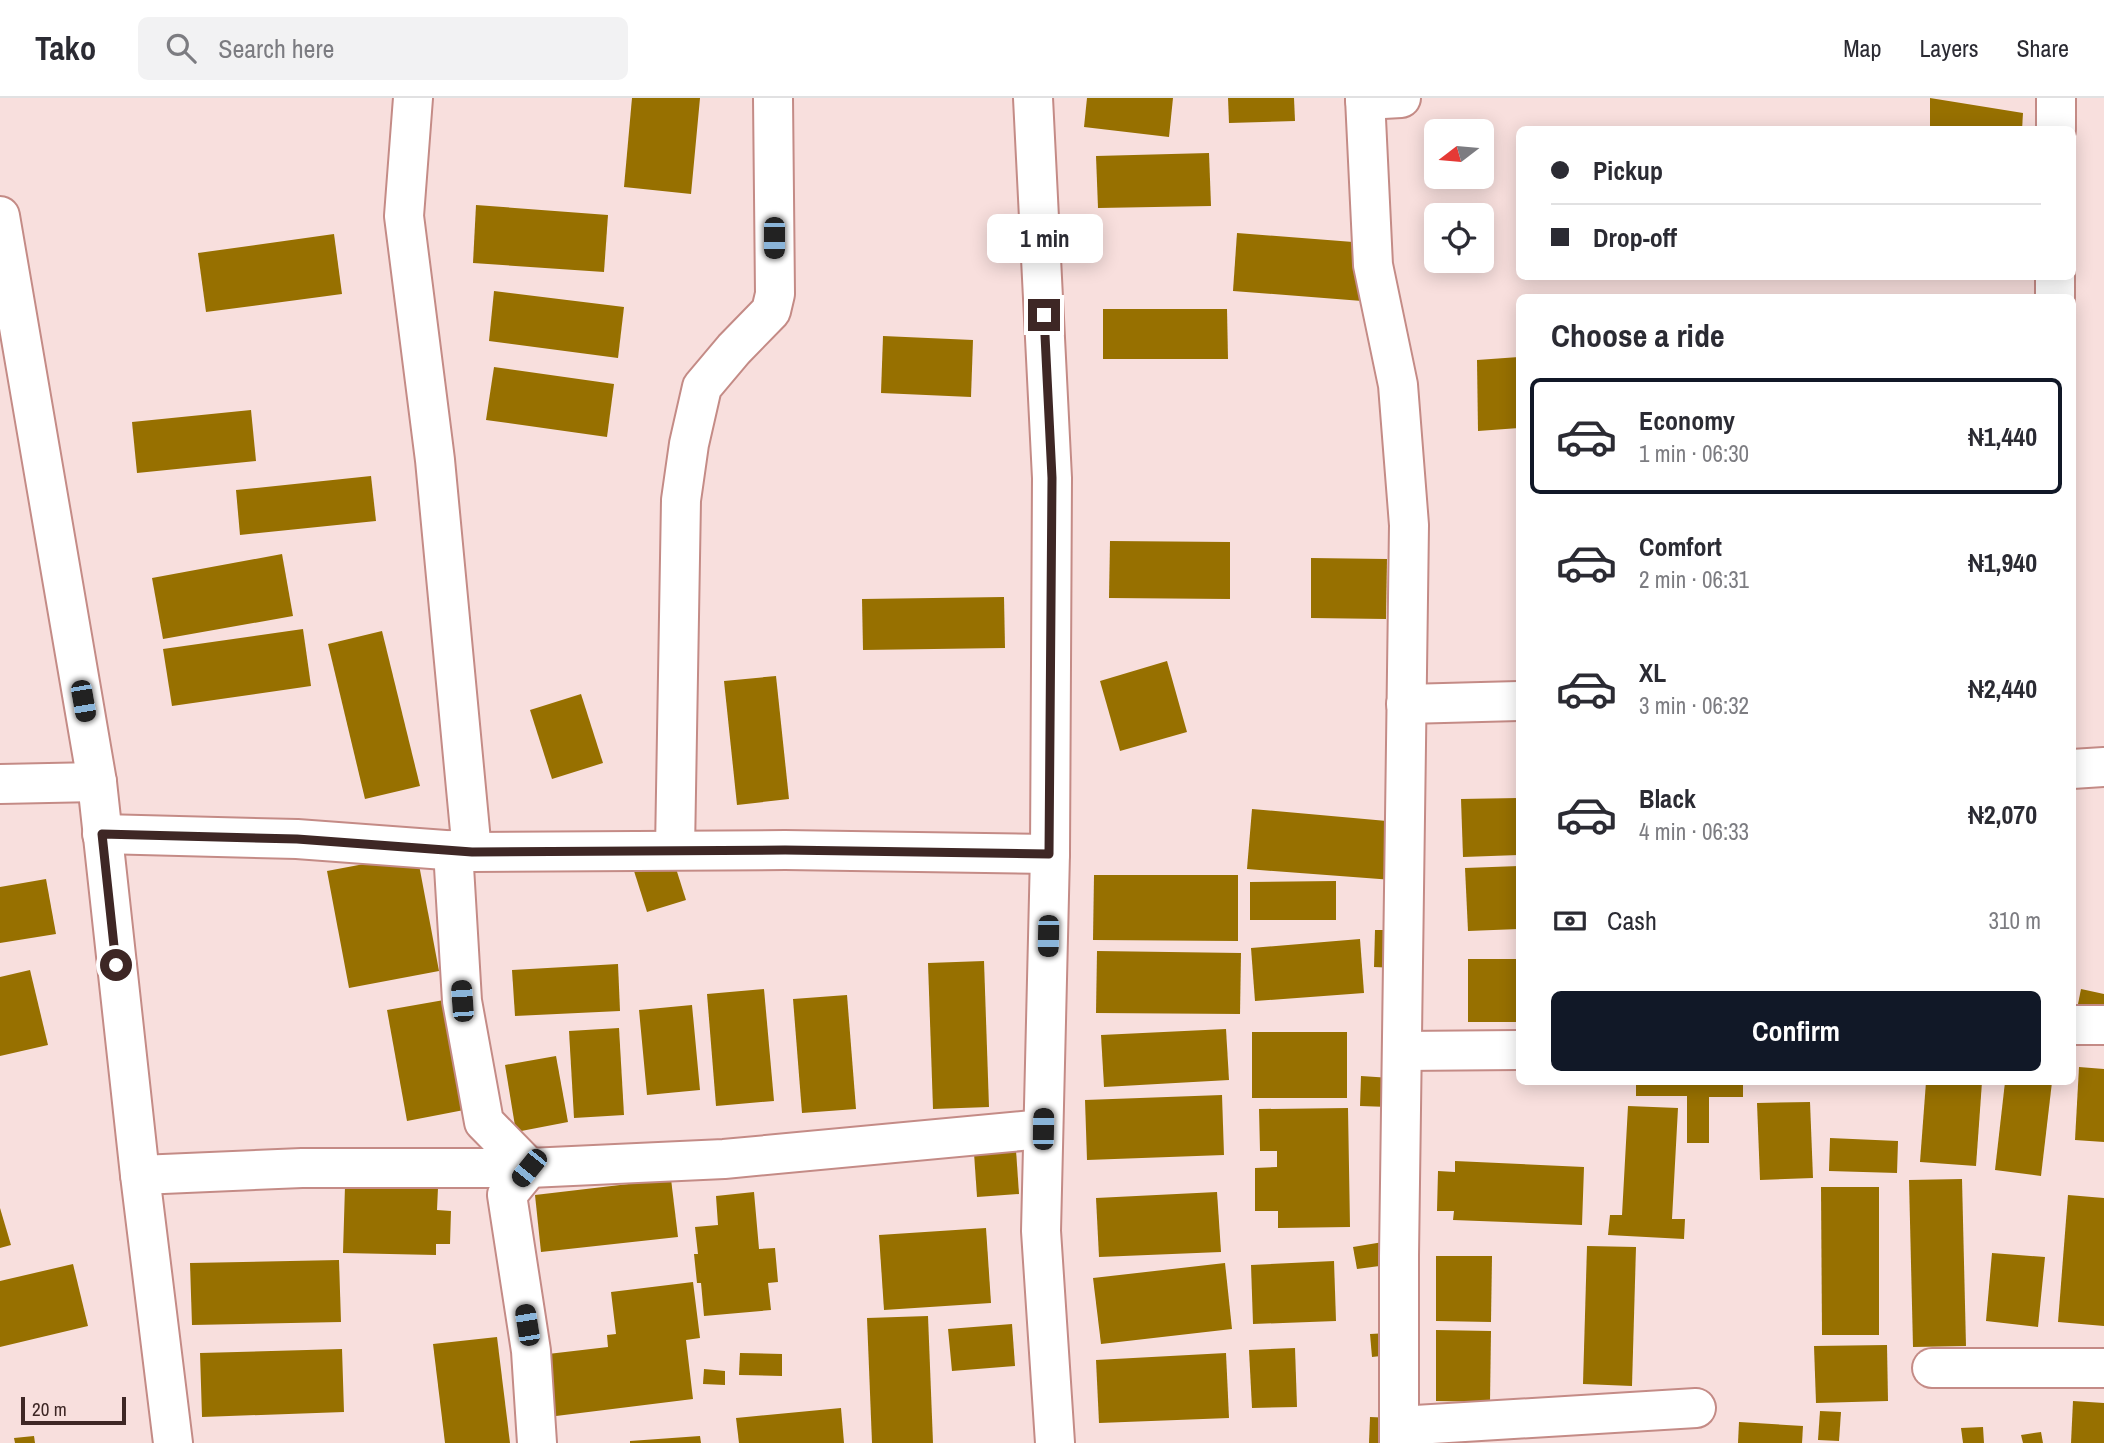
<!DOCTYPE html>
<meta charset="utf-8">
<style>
:root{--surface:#fff;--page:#f2f2f3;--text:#2b2b33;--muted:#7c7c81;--line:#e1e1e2;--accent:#111827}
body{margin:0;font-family:"Archivo Narrow",sans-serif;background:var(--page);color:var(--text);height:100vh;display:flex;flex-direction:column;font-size:26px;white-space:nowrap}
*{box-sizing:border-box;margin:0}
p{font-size:23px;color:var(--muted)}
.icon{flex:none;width:38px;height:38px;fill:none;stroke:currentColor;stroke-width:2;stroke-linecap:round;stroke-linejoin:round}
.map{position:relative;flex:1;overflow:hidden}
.drawer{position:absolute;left:1516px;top:196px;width:560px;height:791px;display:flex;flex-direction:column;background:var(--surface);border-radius:10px;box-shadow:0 4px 18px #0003}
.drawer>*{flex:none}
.hud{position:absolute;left:1516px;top:28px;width:560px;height:154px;border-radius:10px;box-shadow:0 4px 18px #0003;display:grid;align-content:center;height:154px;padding:0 35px;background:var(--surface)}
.needle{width:46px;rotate:254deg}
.tools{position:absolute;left:1424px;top:21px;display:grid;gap:14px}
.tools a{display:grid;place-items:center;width:70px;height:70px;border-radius:10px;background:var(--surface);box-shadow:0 4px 18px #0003;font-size:35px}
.scale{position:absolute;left:21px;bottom:18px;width:105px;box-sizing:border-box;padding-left:7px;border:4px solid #3e2725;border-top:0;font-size:19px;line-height:24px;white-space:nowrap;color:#3e2725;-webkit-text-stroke:5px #f8dfdd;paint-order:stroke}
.end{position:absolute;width:32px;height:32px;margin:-16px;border:9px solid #3e2725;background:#fff;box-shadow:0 0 0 4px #fff}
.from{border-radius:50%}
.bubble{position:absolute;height:49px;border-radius:10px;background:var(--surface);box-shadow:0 4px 18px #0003;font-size:23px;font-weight:700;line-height:49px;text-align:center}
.car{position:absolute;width:21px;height:42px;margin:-21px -10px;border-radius:9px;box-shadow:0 0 5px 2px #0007;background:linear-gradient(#222 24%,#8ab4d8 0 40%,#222 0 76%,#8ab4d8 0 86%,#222 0)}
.hud b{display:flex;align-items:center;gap:24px;height:66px;font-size:26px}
.hud b+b{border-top:2px solid var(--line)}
.hud i{width:18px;height:18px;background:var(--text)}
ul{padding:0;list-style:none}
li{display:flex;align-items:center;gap:21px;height:116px;margin:0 14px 10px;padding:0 21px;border:4px solid transparent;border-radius:10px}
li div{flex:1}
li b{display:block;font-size:26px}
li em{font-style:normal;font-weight:700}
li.on{border-color:var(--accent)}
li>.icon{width:63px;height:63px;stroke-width:1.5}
h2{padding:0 35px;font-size:32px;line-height:84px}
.pay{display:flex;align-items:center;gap:18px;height:77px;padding:0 35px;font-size:26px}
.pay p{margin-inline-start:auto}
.primary-button{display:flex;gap:14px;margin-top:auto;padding:14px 35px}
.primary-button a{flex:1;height:80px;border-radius:10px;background:var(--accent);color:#fff;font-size:28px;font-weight:700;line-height:80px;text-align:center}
header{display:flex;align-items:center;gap:42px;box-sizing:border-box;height:98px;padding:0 35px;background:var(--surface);border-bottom:2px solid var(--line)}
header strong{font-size:33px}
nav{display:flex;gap:38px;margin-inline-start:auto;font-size:24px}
.search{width:490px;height:63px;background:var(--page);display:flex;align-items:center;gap:18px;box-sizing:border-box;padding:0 24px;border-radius:10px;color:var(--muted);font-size:26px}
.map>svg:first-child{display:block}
.building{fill:#977000}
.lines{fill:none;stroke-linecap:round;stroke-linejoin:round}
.minor-casing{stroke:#c48b86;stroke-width:42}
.minor{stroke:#fff;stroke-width:38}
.route{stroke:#3e2725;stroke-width:9}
</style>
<header>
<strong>Tako</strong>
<div class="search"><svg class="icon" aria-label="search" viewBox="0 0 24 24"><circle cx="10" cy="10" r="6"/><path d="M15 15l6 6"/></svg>Search here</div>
<nav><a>Map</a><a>Layers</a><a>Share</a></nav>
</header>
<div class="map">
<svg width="2104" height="1345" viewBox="0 0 2104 1345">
<rect width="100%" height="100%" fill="#f8dfdd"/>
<g class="building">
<path d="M632,0H700L691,96L624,89Z"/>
<path d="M1087,0H1173L1169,39L1084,29Z"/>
<path d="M1228,0H1294L1295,23L1229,25Z"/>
<path d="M1930,0L2023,15L2022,32H1930Z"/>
<path d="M1209,55L1211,108L1098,110L1096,58Z"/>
<path d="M476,107L608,117L604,174L473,165Z"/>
<path d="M1237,135L1366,145L1362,203L1233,193Z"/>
<path d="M334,136L342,196L206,214L198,155Z"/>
<path d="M494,193L624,209L618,260L489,243Z"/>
<path d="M1103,211H1227L1228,261H1103Z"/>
<path d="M883,238L973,242L971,299L881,295Z"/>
<path d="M1519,259V330L1478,333L1477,262Z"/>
<path d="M494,269L614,286L607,339L486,322Z"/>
<path d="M251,312L256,363L137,375L132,324Z"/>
<path d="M371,378L376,423L240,437L236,392Z"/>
<path d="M1110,443L1230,444V501L1109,500Z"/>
<path d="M282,456L293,518L163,541L152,480Z"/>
<path d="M1311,460L1387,461L1386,521L1311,520Z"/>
<path d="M1004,499L1005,550L863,552L862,501Z"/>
<path d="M303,531L311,588L172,608L163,551Z"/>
<path d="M382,533L420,688L365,701L328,546Z"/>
<path d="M1167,563L1187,634L1120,653L1100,583Z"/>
<path d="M776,578L789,701L737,707L724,583Z"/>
<path d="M581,596L603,665L552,681L530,612Z"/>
<path d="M1519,700V757L1463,759L1461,701Z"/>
<path d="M1252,711L1398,724L1393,782L1247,771Z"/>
<path d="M417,756L439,873L349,890L327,773Z"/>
<path d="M673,761L686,802L647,814L634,773Z"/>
<path d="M1519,768V831L1468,833L1465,770Z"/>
<path d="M1094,777H1238V843L1093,842Z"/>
<path d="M46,781L56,836L0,845V789Z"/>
<path d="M1336,783V822H1250V784Z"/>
<path d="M1375,832H1398L1396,870L1374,869Z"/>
<path d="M1360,841L1364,895L1255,903L1251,850Z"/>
<path d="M1097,853L1241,855L1240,916L1096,915Z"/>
<rect x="1468" y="861" width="51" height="63"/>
<path d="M984,863L989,1009L933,1011L928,865Z"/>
<path d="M618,866L620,913L515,918L512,872Z"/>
<path d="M30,872L48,947L0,958V879Z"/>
<path d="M764,891L774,1003L716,1008L707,896Z"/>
<path d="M2081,891L2104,896V917L2077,911Z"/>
<path d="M847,897L856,1011L802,1015L793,901Z"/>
<path d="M444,902L464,1012L407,1023L387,912Z"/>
<path d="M692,907L700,992L647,997L639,912Z"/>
<path d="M619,930L624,1017L574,1020L569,933Z"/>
<path d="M1226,931L1229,982L1104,989L1101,937Z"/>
<rect x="1252" y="934" width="95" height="66"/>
<path d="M556,958L568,1024L516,1034L505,967Z"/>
<path d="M2079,969L2104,971V1044L2075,1042Z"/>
<path d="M1361,978L1391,980L1389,1009L1360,1008Z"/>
<path d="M1636,984H1743V999H1709V1045H1687V998H1636Z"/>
<path d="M1926,984H1982L1976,1068L1920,1064Z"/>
<path d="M2005,984H2052L2041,1078L1995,1072Z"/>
<path d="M1222,997L1224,1057L1087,1062L1085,1002Z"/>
<path d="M1810,1004L1813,1080L1760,1082L1757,1005Z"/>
<path d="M1628,1008L1678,1010L1672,1121H1685L1684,1141L1608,1137L1610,1117H1622Z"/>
<path d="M1348,1010L1350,1129L1278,1130V1113H1255V1070L1277,1069V1053H1260L1259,1011Z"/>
<path d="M1830,1040L1898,1043L1897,1075L1829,1073Z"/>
<path d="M1016,1052L1019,1096L977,1099L974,1055Z"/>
<path d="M1455,1063L1584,1069L1582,1127L1453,1122L1454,1113H1437L1438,1073L1455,1074Z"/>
<path d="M671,1081L678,1139L541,1154L535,1097Z"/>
<path d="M1962,1081L1966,1248L1913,1249L1909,1082Z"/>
<path d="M345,1088L438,1090L437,1112L451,1113L450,1146H436V1157L343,1155Z"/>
<path d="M1821,1089H1879V1237H1822Z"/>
<path d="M754,1094L759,1151L775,1150L778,1184L768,1185L771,1212L704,1218L701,1185H697L694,1156H698L695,1129L718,1127L716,1098Z"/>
<path d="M1217,1094L1221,1154L1099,1159L1096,1100Z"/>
<path d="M2068,1097L2104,1100V1228L2058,1224Z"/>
<path d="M0,1110L11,1147L0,1150Z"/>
<path d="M986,1130L991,1205L884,1212L879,1137Z"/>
<path d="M1383,1144L1387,1167L1357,1171L1353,1149Z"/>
<path d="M1587,1148L1636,1149L1632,1288L1583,1286Z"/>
<path d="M1992,1155L2045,1159L2038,1229L1986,1223Z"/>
<path d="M1436,1158H1492L1491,1224L1436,1223Z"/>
<path d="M339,1162L341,1224L192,1227L190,1165Z"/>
<path d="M1334,1163L1336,1223L1253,1226L1251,1167Z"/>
<path d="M1225,1165L1232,1231L1101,1246L1093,1180Z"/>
<path d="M73,1166L88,1228L0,1249V1183Z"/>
<path d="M693,1184L700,1240L686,1242L693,1301L556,1318L548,1256L608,1249L607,1237L616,1236L611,1194Z"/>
<path d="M928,1218L933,1345H872L867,1220Z"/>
<path d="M1012,1226L1015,1268L952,1273L948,1231Z"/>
<path d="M1436,1232L1491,1233L1490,1304L1436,1303Z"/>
<path d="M1389,1235L1390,1257L1372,1259L1370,1236Z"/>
<path d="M497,1239L510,1345H445L433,1246Z"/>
<path d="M1887,1247L1888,1303L1816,1305L1814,1248Z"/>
<path d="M1295,1250L1297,1309L1252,1310L1249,1252Z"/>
<path d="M342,1251L344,1314L202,1319L200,1255Z"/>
<path d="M740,1255L782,1256V1278L739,1277Z"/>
<path d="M1226,1255L1229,1320L1099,1325L1096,1262Z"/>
<path d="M704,1271L725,1273V1287L703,1286Z"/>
<path d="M2073,1303L2104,1305V1345H2071Z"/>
<path d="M841,1310L844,1345H739L736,1320Z"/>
<path d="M1820,1313L1841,1314L1839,1343L1818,1342Z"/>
<path d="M1370,1319L1394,1320L1395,1345H1369Z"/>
<path d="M1739,1324L1803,1328L1802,1345H1738Z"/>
<path d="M1983,1329L1984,1345H1963L1961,1330Z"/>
<path d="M2041,1334L2043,1345H2023L2021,1337Z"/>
<path d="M34,1338L35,1345H15L14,1340Z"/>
<path d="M700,1338L701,1345H630V1343Z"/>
</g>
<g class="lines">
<g class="minor-casing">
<g id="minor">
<path d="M413,0L404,118L435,362L472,754"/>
<path d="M1033,0L1052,380L1050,756L1041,1133L1055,1345"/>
<path d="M1365,0L1373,167L1398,287L1409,427L1399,1158V1345"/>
<path d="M1365,2L1401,0"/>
<path d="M2056,32V0"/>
<path d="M0,118L97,684L140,1077L173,1345"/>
<path d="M2055,200V178"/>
<path d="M1406,606L1519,603"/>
<path d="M2072,671L2104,669"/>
<path d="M0,686L97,684"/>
<path d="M102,736L297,741L472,754L785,752L1050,756"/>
<path d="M453,752L462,903L484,1024L529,1070L507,1097L531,1253L537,1345"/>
<path d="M675,752L681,402L689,346L702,289L734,251L771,213L775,196L773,0"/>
<path d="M2072,927H2104"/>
<path d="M1402,953L1519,952"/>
<path d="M140,1077L302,1070H529L724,1061L1043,1031"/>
<path d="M1932,1270H2104"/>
<path d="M1399,1328L1696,1310"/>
</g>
</g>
<use href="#minor" class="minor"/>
</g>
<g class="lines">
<path class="route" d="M116,867L102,736L297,741L472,754L785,752L1049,756L1052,380L1044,217"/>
</g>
</svg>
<div class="tools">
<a><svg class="needle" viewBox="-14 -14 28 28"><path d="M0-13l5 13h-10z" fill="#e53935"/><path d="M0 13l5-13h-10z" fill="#7c7c81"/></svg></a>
<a><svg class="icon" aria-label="locate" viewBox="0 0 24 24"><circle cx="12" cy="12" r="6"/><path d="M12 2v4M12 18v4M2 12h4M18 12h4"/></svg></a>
</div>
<div class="scale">20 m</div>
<i class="end from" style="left:116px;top:867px"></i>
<i class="end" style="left:1044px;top:217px"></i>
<div class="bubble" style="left:987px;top:116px;width:116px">1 min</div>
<i class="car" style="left:774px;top:140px;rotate:180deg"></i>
<i class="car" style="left:83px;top:603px;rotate:170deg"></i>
<i class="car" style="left:1048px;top:838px;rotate:181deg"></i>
<i class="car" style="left:462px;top:903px;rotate:356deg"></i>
<i class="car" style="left:1043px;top:1031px;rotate:1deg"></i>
<i class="car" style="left:529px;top:1070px;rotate:219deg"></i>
<i class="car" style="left:527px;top:1227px;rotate:351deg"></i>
<div class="hud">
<b><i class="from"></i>Pickup</b>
<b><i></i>Drop-off</b>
</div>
<section class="drawer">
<h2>Choose a ride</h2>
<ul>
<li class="on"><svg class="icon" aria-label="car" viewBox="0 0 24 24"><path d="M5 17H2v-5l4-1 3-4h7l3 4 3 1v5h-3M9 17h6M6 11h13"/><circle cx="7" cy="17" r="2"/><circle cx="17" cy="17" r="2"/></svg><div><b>Economy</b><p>1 min · 06:30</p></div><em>₦1,440</em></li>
<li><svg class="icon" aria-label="car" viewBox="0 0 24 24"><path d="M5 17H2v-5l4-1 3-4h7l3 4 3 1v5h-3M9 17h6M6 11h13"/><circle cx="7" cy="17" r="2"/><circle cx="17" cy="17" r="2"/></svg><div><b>Comfort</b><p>2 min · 06:31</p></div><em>₦1,940</em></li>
<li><svg class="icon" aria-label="car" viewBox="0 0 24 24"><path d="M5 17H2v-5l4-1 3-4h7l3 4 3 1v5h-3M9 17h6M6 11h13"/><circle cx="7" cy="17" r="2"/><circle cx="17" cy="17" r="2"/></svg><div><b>XL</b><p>3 min · 06:32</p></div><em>₦2,440</em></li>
<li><svg class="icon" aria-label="car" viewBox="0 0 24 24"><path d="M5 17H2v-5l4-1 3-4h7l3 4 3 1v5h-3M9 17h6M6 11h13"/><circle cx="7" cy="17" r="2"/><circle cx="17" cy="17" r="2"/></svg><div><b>Black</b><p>4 min · 06:33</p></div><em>₦2,070</em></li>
</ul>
<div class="pay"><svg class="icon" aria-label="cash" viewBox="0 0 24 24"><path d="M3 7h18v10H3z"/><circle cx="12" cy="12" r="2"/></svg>Cash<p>310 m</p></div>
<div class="primary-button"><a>Confirm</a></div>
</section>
</div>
